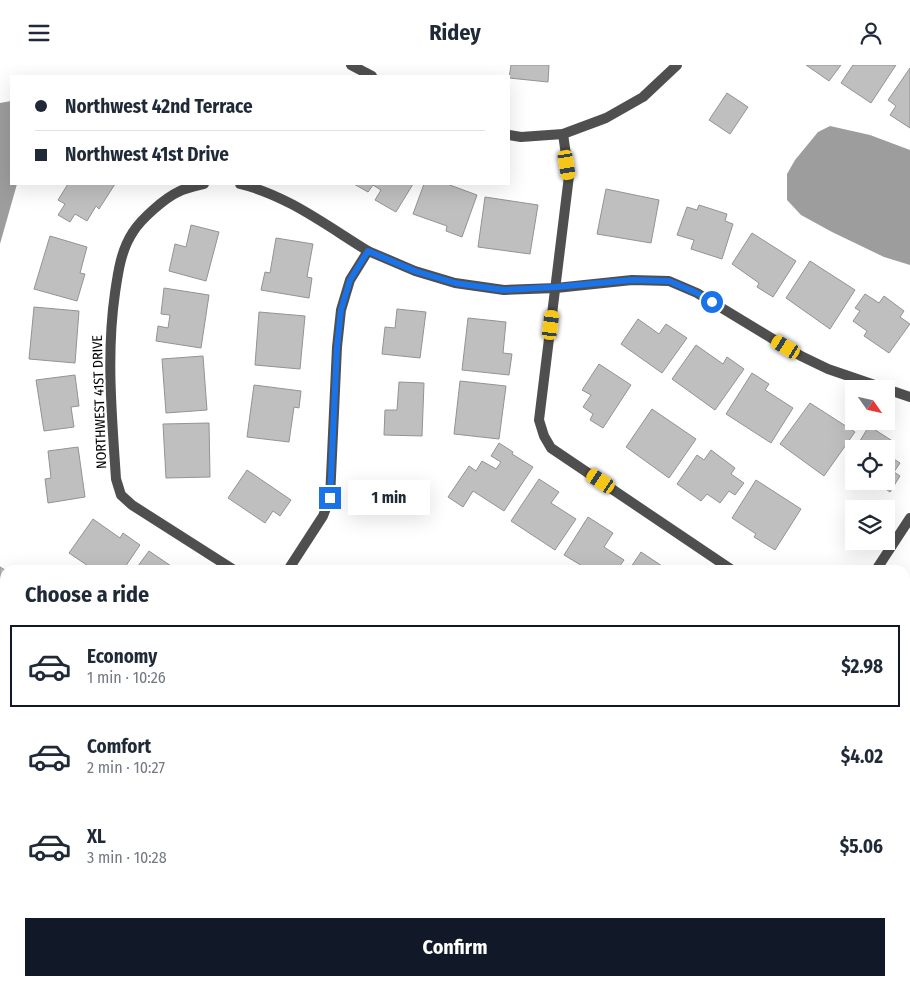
<!DOCTYPE html>
<meta charset="utf-8">
<style>
:root{--surface:#fff;--page:#f2f2f3;--text:#1f2937;--muted:#747a83;--line:#e0e1e3;--accent:#111827}
body{margin:0;font-family:"Fira Sans Condensed",sans-serif;background:var(--page);color:var(--text);height:100vh;display:flex;flex-direction:column;font-size:19px;white-space:nowrap}
*{box-sizing:border-box;margin:0}
p{font-size:16px;color:var(--muted)}
.icon{flex:none;width:28px;height:28px;fill:none;stroke:currentColor;stroke-width:2;stroke-linecap:round;stroke-linejoin:round}
.map{position:relative;flex:1;overflow:hidden}
.panel{position:absolute;left:0px;top:500px;width:910px;height:421px;display:flex;flex-direction:column;background:var(--surface);border-radius:15px 15px 0 0;box-shadow:0 5px 20px #0002}
.panel>*{flex:none}
.hud{position:absolute;left:10px;top:10px;width:500px;height:110px;border-radius:0px;box-shadow:0 5px 20px #0002;display:grid;align-content:center;height:110px;padding:0 25px;background:var(--surface)}
.needle{width:32px;rotate:124deg}
.tools{position:absolute;left:845px;top:315px;display:grid;gap:10px}
.tools a{display:grid;place-items:center;width:50px;height:50px;border-radius:0px;background:var(--surface);box-shadow:0 5px 20px #0002;font-size:25px}
.end{position:absolute;width:22px;height:22px;margin:-11px;border:6px solid #1a73e8;background:#fff;box-shadow:0 0 0 2px #fff}
.from{border-radius:50%}
.bubble{position:absolute;height:35px;border-radius:0px;background:var(--surface);box-shadow:0 5px 20px #0002;font-size:16px;font-weight:700;line-height:35px;text-align:center}
.car{position:absolute;width:15px;height:30px;margin:-15px -8px;border-radius:6px;box-shadow:0 0 4px 1px #0007;background:linear-gradient(#f5c518 24%,#345 0 40%,#f5c518 0 76%,#345 0 86%,#f5c518 0)}
.hud b{display:flex;align-items:center;gap:18px;height:48px;font-size:19px}
.hud b+b{border-top:1px solid var(--line)}
.hud i{width:12px;height:12px;background:var(--text)}
ul{padding:0;list-style:none}
li{display:flex;align-items:center;gap:15px;height:82px;margin:0 10px 8px;padding:0 15px;border:2px solid transparent;border-radius:0px}
li div{flex:1}
li b{display:block;font-size:19px}
li em{font-style:normal;font-weight:700}
li.current{border-color:var(--accent)}
li>.icon{width:45px;height:45px;stroke-width:1.5}
h2{padding:0 25px;font-size:22px;line-height:60px}
.action{display:flex;gap:10px;margin-top:auto;padding:10px 25px}
.action a{flex:1;height:58px;border-radius:0px;background:var(--accent);color:#fff;font-size:20px;font-weight:700;line-height:58px;text-align:center}
header{display:flex;justify-content:space-between;align-items:center;height:65px;padding:0 25px;background:var(--surface);font-size:22px;font-weight:700}
.map>svg:first-child{display:block}
.water{fill:#9d9d9d}
.building{fill:#bfbfbf;stroke:#939393}
.lines{fill:none;stroke-linecap:round;stroke-linejoin:round}
.lane{stroke:#4f4f4f;stroke-width:9}
.street{stroke:#4f4f4f;stroke-width:10}
.secondary{stroke:#1c1c1c;stroke-width:10}
.route{stroke:#1a73e8;stroke-width:6}
.labels{text-anchor:middle;stroke-width:4;stroke-linejoin:round;paint-order:stroke}
.street-label{font-size:14px;fill:#000;stroke:#fff}
</style>
<header><svg class="icon" aria-label="menu" viewBox="0 0 24 24"><path d="M4 6h16M4 12h16M4 18h16"/></svg>Ridey<svg class="icon" aria-label="person" viewBox="0 0 24 24"><circle cx="12" cy="8" r="4"/><path d="M4 21q1-7 8-7t8 7"/></svg></header>
<div class="map">
<svg width="910" height="921" viewBox="0 0 910 921">
<rect width="100%" height="100%" fill="#fff"/>
<g class="water">
<path d="M11,36V119H17L0,179V38Z"/>
<path d="M830,61L870,70L910,85V200L884,192L832,167L801,150L787,135V109L795,95L818,67Z"/>
</g>
<g class="building">
<path d="M511,0H549L548,17L509,13Z"/>
<path d="M806,0H841L829,16Z"/>
<path d="M853,0H896L871,38L841,18Z"/>
<path d="M910,3V63L890,50L896,41L888,35Z"/>
<path d="M727,28L748,42L730,69L709,55Z"/>
<path d="M68,119H115L99,144L96,141L87,156L75,149L70,157L58,150L65,139L58,135Z"/>
<path d="M354,119H413L396,147L375,135L381,125L373,120L368,127Z"/>
<path d="M424,119H447L477,130L462,172L446,166L447,161L413,149Z"/>
<path d="M606,124L659,135L651,178L597,169Z"/>
<path d="M485,132L538,140L530,189L478,182Z"/>
<path d="M699,140L727,149L725,156L733,159L722,194L691,184L694,175L677,170L687,142L697,145Z"/>
<path d="M191,160L219,167L206,216L169,206L175,179L186,182Z"/>
<path d="M752,168L796,196L773,232L757,222L759,218L732,199Z"/>
<path d="M50,171L87,182L80,208L85,209L77,236L34,224Z"/>
<path d="M276,173L313,179L307,212L312,213L309,233L261,225L265,207L270,208Z"/>
<path d="M810,196L855,225L830,264L786,233Z"/>
<path d="M164,223L209,230L201,283L156,276L158,261L168,263L170,250L161,249Z"/>
<path d="M865,229L879,238L884,231L904,246L900,252L910,259L889,288L864,271L867,266L853,256L860,246L855,243Z"/>
<path d="M34,242L79,246L75,298L29,294Z"/>
<path d="M397,244L426,247L420,293L382,289L385,262L395,263Z"/>
<path d="M259,247L305,251L300,304L255,300Z"/>
<path d="M468,253L506,257L503,288L512,289L509,310L462,305Z"/>
<path d="M638,254L659,269L666,259L687,273L662,308L621,279Z"/>
<path d="M696,280L723,299L727,292L744,304L715,345L672,314Z"/>
<path d="M203,291L207,345L166,348L162,294Z"/>
<path d="M599,299L631,320L603,363L590,355L593,349L583,342L591,330L582,325Z"/>
<path d="M752,308L769,319L765,325L793,343L771,378L726,349Z"/>
<path d="M75,310L79,341L71,342L74,362L44,366L36,315Z"/>
<path d="M460,316L506,321L499,374L454,369Z"/>
<path d="M399,317L424,318L422,371L384,370L385,345H397Z"/>
<path d="M254,320L301,326L299,343L294,342L289,377L247,372Z"/>
<path d="M810,338L855,367L824,411L780,379Z"/>
<path d="M652,344L696,374L669,413L626,382Z"/>
<path d="M209,358L210,412L166,413L163,359Z"/>
<path d="M869,361L894,377L886,389V384H855Z"/>
<path d="M499,378L513,387L512,389L533,402L504,446L473,426L463,442L448,432L469,401L476,406L482,396L496,404L501,397L491,391Z"/>
<path d="M78,382L85,432L48,438L45,414L51,413L48,386Z"/>
<path d="M711,385L735,403L731,409L744,418L735,430L729,426L720,438L707,429L701,436L677,419L697,390L704,395Z"/>
<path d="M854,385V403L846,398Z"/>
<path d="M886,389L900,398L894,407L900,411L890,427L874,416H886Z"/>
<path d="M247,405L291,435L280,451L273,446L265,458L228,433Z"/>
<path d="M539,414L559,427L551,438L576,454L555,485L511,456Z"/>
<path d="M756,415L801,444L775,485L754,472L756,469L732,453Z"/>
<path d="M588,452L613,468L604,482L624,495L617,505H589L564,490Z"/>
<path d="M93,454L120,473L123,468L140,480L123,505H94L69,488Z"/>
<path d="M149,486L174,503L172,505H135Z"/>
<path d="M641,487L662,501L659,505H629Z"/>
<path d="M0,502L5,505V519L0,526Z"/>
<path d="M910,526V564L905,561V531H907Z"/>
<path d="M5,724V777L0,774V731Z"/>
<path d="M822,916H876L873,921H819Z"/>
</g>
<g class="lines">
<g class="lane">
<path d="M150,916L157,921"/>
<path d="M350,916L357,921"/>
<path d="M443,916L450,921"/>
<path d="M478,921L481,916"/>
</g>
<g class="street">
<path d="M351,0L372,11"/>
<path d="M563,69L569,111L539,355L544,371L551,383L732,505"/>
<path d="M509,70L521,72L563,69L606,53L643,32L677,0"/>
<path d="M204,119C196,121 186,123 178,127C165,133 141,154 133,167C121,185 118,207 115,228C106,290 112,352 116,414L121,430L132,440L234,505"/>
<path d="M240,119C287,130 327,161 368,186L350,215L341,245L337,282L330,433L323,451L288,505"/>
<path d="M368,186L415,206L455,218L504,225L556,223L632,215L669,216L697,228L801,291L828,304L910,332"/>
<path d="M876,505L910,453"/>
</g>
<path class="secondary" d="M53,921L56,916"/>
</g>
<g class="lines">
<path class="route" d="M330,433L337,282L341,245L350,215L368,186L415,206L455,218L504,225L556,222L632,215L669,216L697,228L712,237"/>
</g>
<g class="labels">
<g class="street-label">
<text transform="translate(99 337) rotate(-92)" y="5">NORTHWEST 41ST DRIVE</text>
</g>
</g>
</svg>
<div class="tools">
<a><svg class="needle" viewBox="-14 -14 28 28"><path d="M0-13l5 13h-10z" fill="#e53935"/><path d="M0 13l5-13h-10z" fill="#747a83"/></svg></a>
<a><svg class="icon" aria-label="locate" viewBox="0 0 24 24"><circle cx="12" cy="12" r="6"/><path d="M12 2v4M12 18v4M2 12h4M18 12h4"/></svg></a>
<a><svg class="icon" aria-label="layers" viewBox="0 0 24 24"><path d="M12 4l9 5-9 5-9-5zM3 14l9 5 9-5"/></svg></a>
</div>
<i class="end from" style="left:712px;top:237px"></i>
<i class="end" style="left:330px;top:433px"></i>
<div class="bubble" style="left:348px;top:415px;width:82px">1 min</div>
<i class="car" style="left:567px;top:100px;rotate:171deg"></i>
<i class="car" style="left:551px;top:260px;rotate:7deg"></i>
<i class="car" style="left:786px;top:282px;rotate:301deg"></i>
<i class="car" style="left:601px;top:416px;rotate:304deg"></i>
<div class="hud">
<b><i class="from"></i>Northwest 42nd Terrace</b>
<b><i></i>Northwest 41st Drive</b>
</div>
<section class="panel">
<h2>Choose a ride</h2>
<ul>
<li class="current"><svg class="icon" aria-label="car" viewBox="0 0 24 24"><path d="M5 17H2v-5l4-1 3-4h7l3 4 3 1v5h-3M9 17h6M6 11h13"/><circle cx="7" cy="17" r="2"/><circle cx="17" cy="17" r="2"/></svg><div><b>Economy</b><p>1 min · 10:26</p></div><em>$2.98</em></li>
<li><svg class="icon" aria-label="car" viewBox="0 0 24 24"><path d="M5 17H2v-5l4-1 3-4h7l3 4 3 1v5h-3M9 17h6M6 11h13"/><circle cx="7" cy="17" r="2"/><circle cx="17" cy="17" r="2"/></svg><div><b>Comfort</b><p>2 min · 10:27</p></div><em>$4.02</em></li>
<li><svg class="icon" aria-label="car" viewBox="0 0 24 24"><path d="M5 17H2v-5l4-1 3-4h7l3 4 3 1v5h-3M9 17h6M6 11h13"/><circle cx="7" cy="17" r="2"/><circle cx="17" cy="17" r="2"/></svg><div><b>XL</b><p>3 min · 10:28</p></div><em>$5.06</em></li>
</ul>
<div class="action"><a>Confirm</a></div>
</section>
</div>
